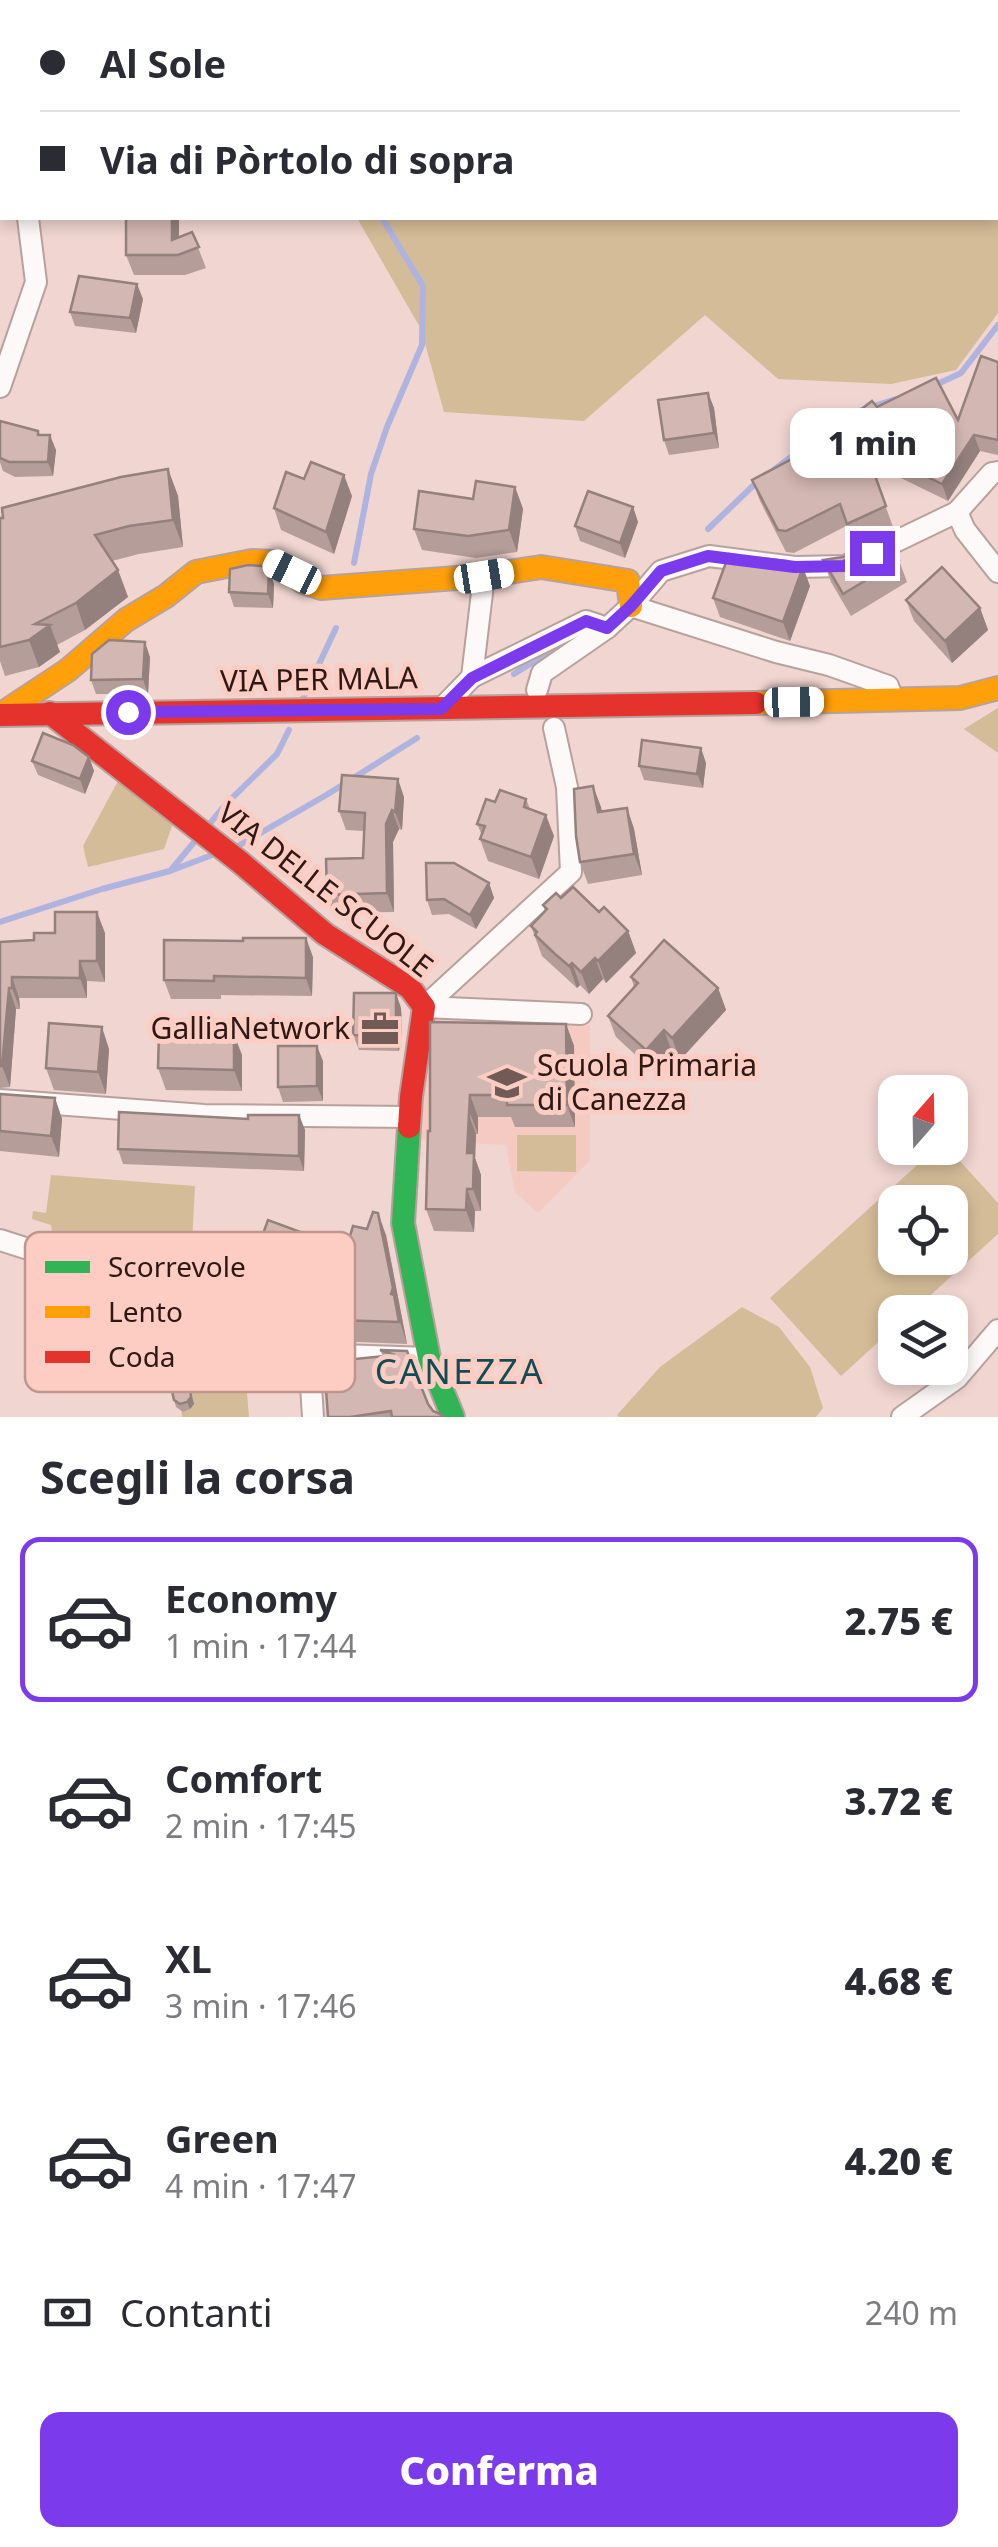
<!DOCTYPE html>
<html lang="it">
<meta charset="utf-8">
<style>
:root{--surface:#fff;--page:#f7f7f7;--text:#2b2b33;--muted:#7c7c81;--line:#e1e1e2;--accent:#7c3aed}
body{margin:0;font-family:"Noto Sans",sans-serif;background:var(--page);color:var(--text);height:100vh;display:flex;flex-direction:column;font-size:38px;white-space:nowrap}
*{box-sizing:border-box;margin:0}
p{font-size:32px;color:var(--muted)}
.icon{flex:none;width:55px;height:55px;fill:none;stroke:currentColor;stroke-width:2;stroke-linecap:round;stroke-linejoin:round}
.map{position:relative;height:1417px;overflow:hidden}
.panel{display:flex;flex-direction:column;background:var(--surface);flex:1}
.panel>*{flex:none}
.top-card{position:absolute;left:0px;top:0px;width:1000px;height:220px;box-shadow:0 5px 15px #0003;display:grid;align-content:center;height:220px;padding:0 40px;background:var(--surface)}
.needle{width:65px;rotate:20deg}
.controls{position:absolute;left:878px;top:1075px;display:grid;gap:20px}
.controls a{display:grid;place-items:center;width:90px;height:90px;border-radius:20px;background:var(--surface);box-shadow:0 5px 15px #0003;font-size:50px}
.end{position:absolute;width:45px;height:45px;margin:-22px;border:12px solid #7c3aed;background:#fff;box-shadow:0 0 0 5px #fff}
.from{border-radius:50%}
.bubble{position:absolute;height:70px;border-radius:20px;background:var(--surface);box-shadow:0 5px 15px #0003;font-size:32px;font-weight:800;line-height:70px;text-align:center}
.car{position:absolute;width:30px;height:60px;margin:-30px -15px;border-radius:12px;box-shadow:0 0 8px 2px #0007;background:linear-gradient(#fff 24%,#345 0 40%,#fff 0 76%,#345 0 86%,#fff 0)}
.top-card b{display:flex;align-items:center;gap:35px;height:95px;font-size:38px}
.top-card b+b{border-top:2px solid var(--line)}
.top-card i{width:25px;height:25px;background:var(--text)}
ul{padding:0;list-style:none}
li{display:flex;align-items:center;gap:30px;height:165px;margin:0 20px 15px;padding:0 20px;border:5px solid transparent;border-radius:20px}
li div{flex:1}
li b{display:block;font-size:38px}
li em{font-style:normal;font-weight:800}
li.active{border-color:var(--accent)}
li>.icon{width:90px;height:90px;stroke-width:1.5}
h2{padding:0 40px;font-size:45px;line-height:120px}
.pay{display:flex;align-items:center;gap:25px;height:110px;padding:0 40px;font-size:38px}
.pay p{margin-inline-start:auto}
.button{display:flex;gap:20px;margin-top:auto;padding:20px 40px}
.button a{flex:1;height:115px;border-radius:20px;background:var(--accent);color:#fff;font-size:40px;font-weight:800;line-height:115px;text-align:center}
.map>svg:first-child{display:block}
.built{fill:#f4cac2}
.green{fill:#d4bc98;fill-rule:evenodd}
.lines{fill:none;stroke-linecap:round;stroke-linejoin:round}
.stream{stroke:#aeb3e0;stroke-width:6}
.street-casing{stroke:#b8a19d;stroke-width:24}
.fast-casing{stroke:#b8a19d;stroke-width:26}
.slow-casing{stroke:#b8a19d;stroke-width:26}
.jam-casing{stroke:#b8a19d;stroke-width:26}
.street{stroke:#fdf9f8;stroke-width:20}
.fast{stroke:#30b455;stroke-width:22}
.slow{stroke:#ff9f0a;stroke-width:22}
.jam{stroke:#e5322d;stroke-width:22}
.wall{fill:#b59d99}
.shaded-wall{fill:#94807d}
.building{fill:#d3b7b2;stroke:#94807d;stroke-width:2.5}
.route{stroke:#7c3aed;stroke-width:12}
.labels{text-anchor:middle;stroke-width:10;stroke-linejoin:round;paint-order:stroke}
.street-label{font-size:30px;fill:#2e1814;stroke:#fdccc3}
.poi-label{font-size:30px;fill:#2e1814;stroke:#fdccc3;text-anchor:end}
.quarter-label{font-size:35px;letter-spacing:2.5px;fill:#114c56;stroke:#fdccc3}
.key{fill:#fdccc3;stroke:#bf968e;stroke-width:2.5}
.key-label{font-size:28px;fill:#2e1814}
</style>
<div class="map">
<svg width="998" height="1417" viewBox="0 0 998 1417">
<rect width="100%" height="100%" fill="#f0d5d0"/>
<path class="built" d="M429,1019L590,1025V1160L538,1213L515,1192L506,1145L418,1140Z"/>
<g class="green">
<path d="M0,0H481V2H2V73L0,71Z"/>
<path d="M944,0H998V313L956,370L891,384L778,379L705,315L584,421L444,412L421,329L357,218H998V2H944Z"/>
<path d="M998,708V753L964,729Z"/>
<path d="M118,781L173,823L164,849L88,867L83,846Z"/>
<path d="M517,1135H576V1172L517,1171Z"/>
<path d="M936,1148H948L998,1203V1234L912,1312H895V1327L841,1376L770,1298ZM950,1202V1258H895V1202Z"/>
<path d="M51,1175L195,1186L192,1243L178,1241L173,1257L181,1259L172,1279L144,1256L52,1232L51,1225L32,1219L33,1211L46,1213Z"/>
<path d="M742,1307L779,1327L810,1367L823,1408L816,1417H619L617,1415L660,1367Z"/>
<path d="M243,1346L249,1417H182L176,1350Z"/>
</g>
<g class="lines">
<g class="stream">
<path d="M387,0V2"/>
<path d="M967,2V0"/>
<path d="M931,387L961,373L998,325"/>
<path d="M775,469L811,442L836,418L896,399"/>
<path d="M708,529L757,482"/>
<path d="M354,563L371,474L387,427L422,345L423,286L382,218"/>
<path d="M514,674L567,641"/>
<path d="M303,698L336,628"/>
<path d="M207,827L226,804L277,754L289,730"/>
<path d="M238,846L328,794L417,738"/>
<path d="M171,870L195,841"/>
<path d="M0,922L102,889L170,871L212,855"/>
</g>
<g class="street-casing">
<g id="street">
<path d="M0,387L36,282L28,218"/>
<path d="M998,472L992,473L957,512L965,530L998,572"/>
<path d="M631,606L776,652L829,665L888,686L893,699"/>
<path d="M472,677L586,621L607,628L631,606L661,571L709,556L795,567L845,566L957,512"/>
<path d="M537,690L542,673L607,628"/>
<path d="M441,709L472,677L484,576"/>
<path d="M424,1007L571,872L567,787L554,728"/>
<path d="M424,1007L581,1014"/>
<path d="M0,1100L204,1115L410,1117"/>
<path d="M0,1240L176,1296L247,1329L309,1354L429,1358"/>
<path d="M309,1354L313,1417"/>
<path d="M902,1417L957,1378L998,1330"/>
</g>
</g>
<g class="fast-casing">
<path id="fast" d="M409,1127L403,1223L429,1358L453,1417"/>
</g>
<g class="slow-casing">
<g id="slow">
<path d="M756,703L960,698L998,688"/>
<path d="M3,713L68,670L126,620L166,596L196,572L252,561L272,562L292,572L303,582L321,588L484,576L541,567L628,581L631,606"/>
</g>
</g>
<g class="jam-casing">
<g id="jam">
<path d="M50,713L240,862L325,934L410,988L424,1007L411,1097L409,1127"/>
<path d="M0,715L756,703"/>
</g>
</g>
<use href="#street" class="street"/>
<use href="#fast" class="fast"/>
<use href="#slow" class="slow"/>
<use href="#jam" class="jam"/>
</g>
<g class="wall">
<path d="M126,218H179V237L192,232L206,268L185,275H134L126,255Z"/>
<path d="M143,299L136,333L75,326L70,312Z"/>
<path d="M998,362V455L980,451L948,501L870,463L893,527L855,546L848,525L794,553L786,552L760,501L752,480L821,473L862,458L848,441L842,424L877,407L958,420Z"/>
<path d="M708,393L714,408L719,448L669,455L664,440Z"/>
<path d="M0,421L38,431L40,435L56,450L53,476L15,477L3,471L0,462Z"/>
<path d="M168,469L178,496L183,547L139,554L112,561L118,570L128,597L85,630L57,645L60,652L39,667L5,676L0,661V518Z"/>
<path d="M515,487L523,509L517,552L476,558L422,550L414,529L473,499Z"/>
<path d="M352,496L334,554L281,530L274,508Z"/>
<path d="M633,507L638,522L625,558L580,541L575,526Z"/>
<path d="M823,560H899L907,582L851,616L831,582Z"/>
<path d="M757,562L810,586L790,641L720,617L713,598Z"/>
<path d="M274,584L273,608L234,607L229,592Z"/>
<path d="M906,600L980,608L988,630L952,663L914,621Z"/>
<path d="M150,657L148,694H96L91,680Z"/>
<path d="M89,757L94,771L85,794L38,775L32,761Z"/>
<path d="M706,763L703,788L644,780L639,766Z"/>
<path d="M593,786L602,811L627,808L634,829L642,875L588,884L580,862Z"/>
<path d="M404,797L402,830L399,829L393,842L394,912L333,913L327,895L363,858L364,831L346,830L339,811Z"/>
<path d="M526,799L530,809L554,836L539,879L488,861L480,839L482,835L477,824L495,802Z"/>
<path d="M489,883L494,898L476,929L449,914L432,915L427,900Z"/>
<path d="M561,898L599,912L628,931L636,953L606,983L603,979L589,994L580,985L577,988L542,956L531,926L545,911L543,905Z"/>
<path d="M105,933V982L87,981V998H19L20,1009H16L10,1087L0,1088V942Z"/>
<path d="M313,957L312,996L221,995V999H171L164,980Z"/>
<path d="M631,977L718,988L726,1010L680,1060L672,1052L654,1072L616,1037L608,1016L634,987Z"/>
<path d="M401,1008L402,1030L399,1051L359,1050L353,1035Z"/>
<path d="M430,1022L566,1024L574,1046L575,1127H515L511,1117H478V1134H476L475,1158L481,1175V1211H475L474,1232L434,1231L426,1209L430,1131Z"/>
<path d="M109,1049L106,1094L54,1090L46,1068Z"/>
<path d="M242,1055V1091L166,1090L158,1068Z"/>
<path d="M323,1061V1101L283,1102L278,1087Z"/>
<path d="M0,1094L55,1098L62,1119L59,1157L0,1151Z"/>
<path d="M299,1115L305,1130L304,1171L123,1164L118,1149L248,1119Z"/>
<path d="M386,1235L407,1344L312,1340L285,1330L277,1308L282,1294L275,1292L268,1270L269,1265L268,1264L260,1242L322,1259L321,1260L341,1267Z"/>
<path d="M380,1350L407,1351L428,1404L433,1411L442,1415L443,1417H328L383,1356Z"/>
<path d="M190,1389L194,1404L190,1409L183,1412L176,1407L174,1400Z"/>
</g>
<g class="shaded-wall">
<path d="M172,218H179V255L172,240Z"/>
<path d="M137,284L143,299L136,333L130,318Z"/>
<path d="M708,393L714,408L719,448L714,433Z"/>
<path d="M50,435L56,450L53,476L48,462Z"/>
<path d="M974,435L980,451L948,501L942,484Z"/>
<path d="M168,469L178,496L183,547L173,520Z"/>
<path d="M344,475L352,496L334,554L326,532Z"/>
<path d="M515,487L523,509L517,552L509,530Z"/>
<path d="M633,507L638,522L625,558L620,543Z"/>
<path d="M803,567L810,586L790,641L783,622Z"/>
<path d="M269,569L274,584L273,608L268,594Z"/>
<path d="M118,570L128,597L85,630L76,603Z"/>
<path d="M980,608L988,630L952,663L945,641Z"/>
<path d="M50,625L60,652L39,667L29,640Z"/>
<path d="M145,642L150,657L148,694L143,679Z"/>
<path d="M701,748L706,763L703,788L697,774Z"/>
<path d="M89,757L94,771L85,794L80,779Z"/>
<path d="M398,779L404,797L402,830L395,812Z"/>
<path d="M593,786L601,807L606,834L598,812Z"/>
<path d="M627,808L634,829L642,875L634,854Z"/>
<path d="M392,810L399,829L393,842L394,912L387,893L386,824Z"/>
<path d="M546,815L554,836L539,879L531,857Z"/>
<path d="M489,883L494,898L476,929L470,915Z"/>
<path d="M97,912L105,933V982L97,961Z"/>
<path d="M628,931L636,953L606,983L598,961Z"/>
<path d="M306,938L313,957L312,996L306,978Z"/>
<path d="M595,958L603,979L589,994L581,972Z"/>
<path d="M80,961L87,981V998L80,978Z"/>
<path d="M572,963L580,985L577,988L569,966Z"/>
<path d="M12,977L19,998L20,1009L12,988Z"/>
<path d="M9,988L16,1009L10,1087L2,1066Z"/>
<path d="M718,988L726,1010L680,1060L672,1038Z"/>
<path d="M396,993L401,1008L402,1030L399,1051L393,1036Z"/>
<path d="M566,1024L574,1046L575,1127L567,1105Z"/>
<path d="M102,1027L109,1049L106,1094L98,1072Z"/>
<path d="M664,1030L672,1052L654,1072L646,1050Z"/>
<path d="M234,1034L242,1055V1091L234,1070Z"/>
<path d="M317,1046L323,1061V1101L317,1086Z"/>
<path d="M470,1095L478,1117V1134L470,1113Z"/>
<path d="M55,1098L62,1119L59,1157L51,1136Z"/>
<path d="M468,1113L476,1134L475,1158L481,1175V1211L473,1189L467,1153Z"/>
<path d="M299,1115L305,1130L304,1171L299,1156Z"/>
<path d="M467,1189L475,1211L474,1232L466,1210Z"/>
<path d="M378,1213L386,1235L407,1344L391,1294Z"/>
<path d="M314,1237L322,1259L315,1277L307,1255Z"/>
<path d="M959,1339L962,1346L950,1357V1347Z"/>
<path d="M190,1389L194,1404L190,1409L187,1402Z"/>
</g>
<g class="building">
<path d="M126,218H172V240L192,232L199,247L178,255H126Z"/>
<path d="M79,276L137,284L130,318L70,312Z"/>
<path d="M981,356L998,362V440L974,435L942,484L858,443L842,424L872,401L877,407L936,378L958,420Z"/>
<path d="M708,393L714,433L664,440L658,400Z"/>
<path d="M0,421L38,431V435H50L48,462H9L0,458Z"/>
<path d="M809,450L821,473L868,456L886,506L847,524L840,504L786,531L778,530L752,480Z"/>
<path d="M311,462L344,475L326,532L274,508L286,472L304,479Z"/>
<path d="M168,469L173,520L129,526L95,535L118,570L76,603L35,624L50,625L29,640L0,647V518H3L2,508L121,477Z"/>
<path d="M476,481L515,487L509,530L468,536L414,529L419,491L473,499Z"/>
<path d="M588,491L633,507L620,543L575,526Z"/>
<path d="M885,536L899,560L843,594L823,560L843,557Z"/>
<path d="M729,554L757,562L759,558L787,561L803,567L783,622L713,598Z"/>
<path d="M248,565L262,566L269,569L268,594L229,592L230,569Z"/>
<path d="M942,567L980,608L945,641L906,600Z"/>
<path d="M109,640L145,642L143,679L91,680L92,654Z"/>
<path d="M43,733L73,745L89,757L80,779L32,761Z"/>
<path d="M642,740L701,748L697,774L639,766Z"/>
<path d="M342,775L398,779L395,812L392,810L386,824L387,893L327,895L326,859L363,858L365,813L339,811Z"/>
<path d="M593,786L598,812L627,808L634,854L580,862L576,836L574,789Z"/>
<path d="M500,790L526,799L524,807L546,815L531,857L480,839L485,826L477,824L486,799L495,802Z"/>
<path d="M426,863H454L489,883L470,915L444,899L427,900Z"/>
<path d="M573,887L599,912L604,907L628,931L598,961L595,958L581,972L572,963L569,966L555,954L535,935L537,932L531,926L547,909L543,905L556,893L561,898Z"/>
<path d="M55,912H97V961H80V978L12,977V988H9L2,1066H0V942L34,940V933H55Z"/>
<path d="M243,938H306V978L214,976V981L164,980V940L243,941Z"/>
<path d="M664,940L718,988L672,1038L664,1030L646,1050L608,1016L638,983L631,977Z"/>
<path d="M354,993H396V1015L393,1036L353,1035Z"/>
<path d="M430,1022L566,1024L567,1105H507V1095H470L467,1153H474L473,1189H467L466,1210L426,1209L428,1131H430Z"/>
<path d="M49,1023L102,1027L98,1072L46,1068Z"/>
<path d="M159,1032L234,1034V1070L158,1068Z"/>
<path d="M278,1046H317V1086L278,1087Z"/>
<path d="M0,1094L55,1098L51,1136L0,1131Z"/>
<path d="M119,1112L248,1119V1115H299V1156L118,1149Z"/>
<path d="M373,1212L378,1213L393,1288L391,1294L394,1295L399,1322L304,1319L277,1308L288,1278L268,1270L275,1251L260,1242L268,1220L314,1237L307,1255L341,1267L353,1226L367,1229Z"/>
<path d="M950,1329L959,1339L950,1347Z"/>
<path d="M380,1350L407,1351L428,1404L433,1411L442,1415V1417H392L391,1411L350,1417H328L324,1362L395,1355Z"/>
<path d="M180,1385L190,1389L191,1397L187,1402L180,1404L174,1400L172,1391Z"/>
</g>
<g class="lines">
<path class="route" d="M128,712L441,709L472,678L586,621L607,628L631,606L661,571L708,556L795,567L844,566L872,553"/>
</g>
<defs>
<g id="office-bare" transform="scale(3)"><path d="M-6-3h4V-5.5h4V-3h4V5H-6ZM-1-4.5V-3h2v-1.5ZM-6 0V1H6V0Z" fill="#725a56" stroke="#fdccc3" stroke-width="2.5" paint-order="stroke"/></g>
<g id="school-bare" transform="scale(3)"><path d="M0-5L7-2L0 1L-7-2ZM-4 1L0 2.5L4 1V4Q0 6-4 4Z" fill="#725a56" stroke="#fdccc3" stroke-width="2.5" paint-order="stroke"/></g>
</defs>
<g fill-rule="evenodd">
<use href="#office-bare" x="380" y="1029"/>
<use href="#school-bare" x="507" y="1083"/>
</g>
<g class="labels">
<g class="street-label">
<text transform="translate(319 680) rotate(-1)" y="10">VIA PER MALA</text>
<text transform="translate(325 890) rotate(38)" y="10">VIA DELLE SCUOLE</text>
</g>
<g class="poi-label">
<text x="350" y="1039">GalliaNetwork</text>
<text x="537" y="1076" text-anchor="start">Scuola Primaria<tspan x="537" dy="34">di Canezza</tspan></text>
</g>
<g class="quarter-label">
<text x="460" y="1384">CANEZZA</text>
</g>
</g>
<rect x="25" y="1232" width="330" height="160" rx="15" class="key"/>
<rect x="45" y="1261" width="45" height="12" fill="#30b455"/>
<rect x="45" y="1306" width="45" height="12" fill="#ff9f0a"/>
<rect x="45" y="1351" width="45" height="12" fill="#e5322d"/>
<g class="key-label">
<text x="108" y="1277">Scorrevole</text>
<text x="108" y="1322">Lento</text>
<text x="108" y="1367">Coda</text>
</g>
</svg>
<div class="controls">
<a><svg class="needle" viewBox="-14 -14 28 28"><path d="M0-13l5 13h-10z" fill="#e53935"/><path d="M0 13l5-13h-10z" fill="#7c7c81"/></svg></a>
<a><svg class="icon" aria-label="locate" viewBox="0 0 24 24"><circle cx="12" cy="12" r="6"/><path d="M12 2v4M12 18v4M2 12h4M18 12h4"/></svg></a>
<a><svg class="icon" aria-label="layers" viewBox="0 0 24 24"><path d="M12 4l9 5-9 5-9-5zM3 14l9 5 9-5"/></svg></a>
</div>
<i class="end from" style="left:128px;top:712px"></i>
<i class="end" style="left:872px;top:553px"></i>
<div class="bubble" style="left:790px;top:408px;width:165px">1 min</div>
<i class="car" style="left:292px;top:572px;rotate:296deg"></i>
<i class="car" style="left:484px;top:576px;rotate:81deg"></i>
<i class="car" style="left:794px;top:702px;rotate:89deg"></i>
<div class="top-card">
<b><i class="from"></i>Al Sole</b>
<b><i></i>Via di Pòrtolo di sopra</b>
</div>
</div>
<section class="panel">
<h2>Scegli la corsa</h2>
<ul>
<li class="active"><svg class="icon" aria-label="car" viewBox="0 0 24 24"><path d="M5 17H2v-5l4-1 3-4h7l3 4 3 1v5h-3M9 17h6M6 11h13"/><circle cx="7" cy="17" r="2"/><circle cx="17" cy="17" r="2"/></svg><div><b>Economy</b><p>1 min · 17:44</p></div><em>2.75 €</em></li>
<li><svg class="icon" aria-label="car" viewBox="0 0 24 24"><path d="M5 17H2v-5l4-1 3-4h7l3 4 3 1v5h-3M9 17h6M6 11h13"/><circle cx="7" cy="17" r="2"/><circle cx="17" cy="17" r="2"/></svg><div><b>Comfort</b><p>2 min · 17:45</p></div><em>3.72 €</em></li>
<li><svg class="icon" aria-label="car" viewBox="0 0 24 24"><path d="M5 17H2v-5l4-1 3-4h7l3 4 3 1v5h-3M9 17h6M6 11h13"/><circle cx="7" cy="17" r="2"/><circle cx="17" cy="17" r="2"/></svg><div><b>XL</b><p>3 min · 17:46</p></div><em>4.68 €</em></li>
<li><svg class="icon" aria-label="car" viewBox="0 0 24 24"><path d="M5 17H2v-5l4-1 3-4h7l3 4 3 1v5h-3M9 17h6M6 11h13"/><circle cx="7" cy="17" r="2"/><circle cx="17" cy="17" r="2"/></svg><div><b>Green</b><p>4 min · 17:47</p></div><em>4.20 €</em></li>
</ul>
<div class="pay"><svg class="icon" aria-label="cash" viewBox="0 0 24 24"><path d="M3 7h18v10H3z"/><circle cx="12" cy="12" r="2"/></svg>Contanti<p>240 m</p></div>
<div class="button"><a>Conferma</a></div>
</section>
